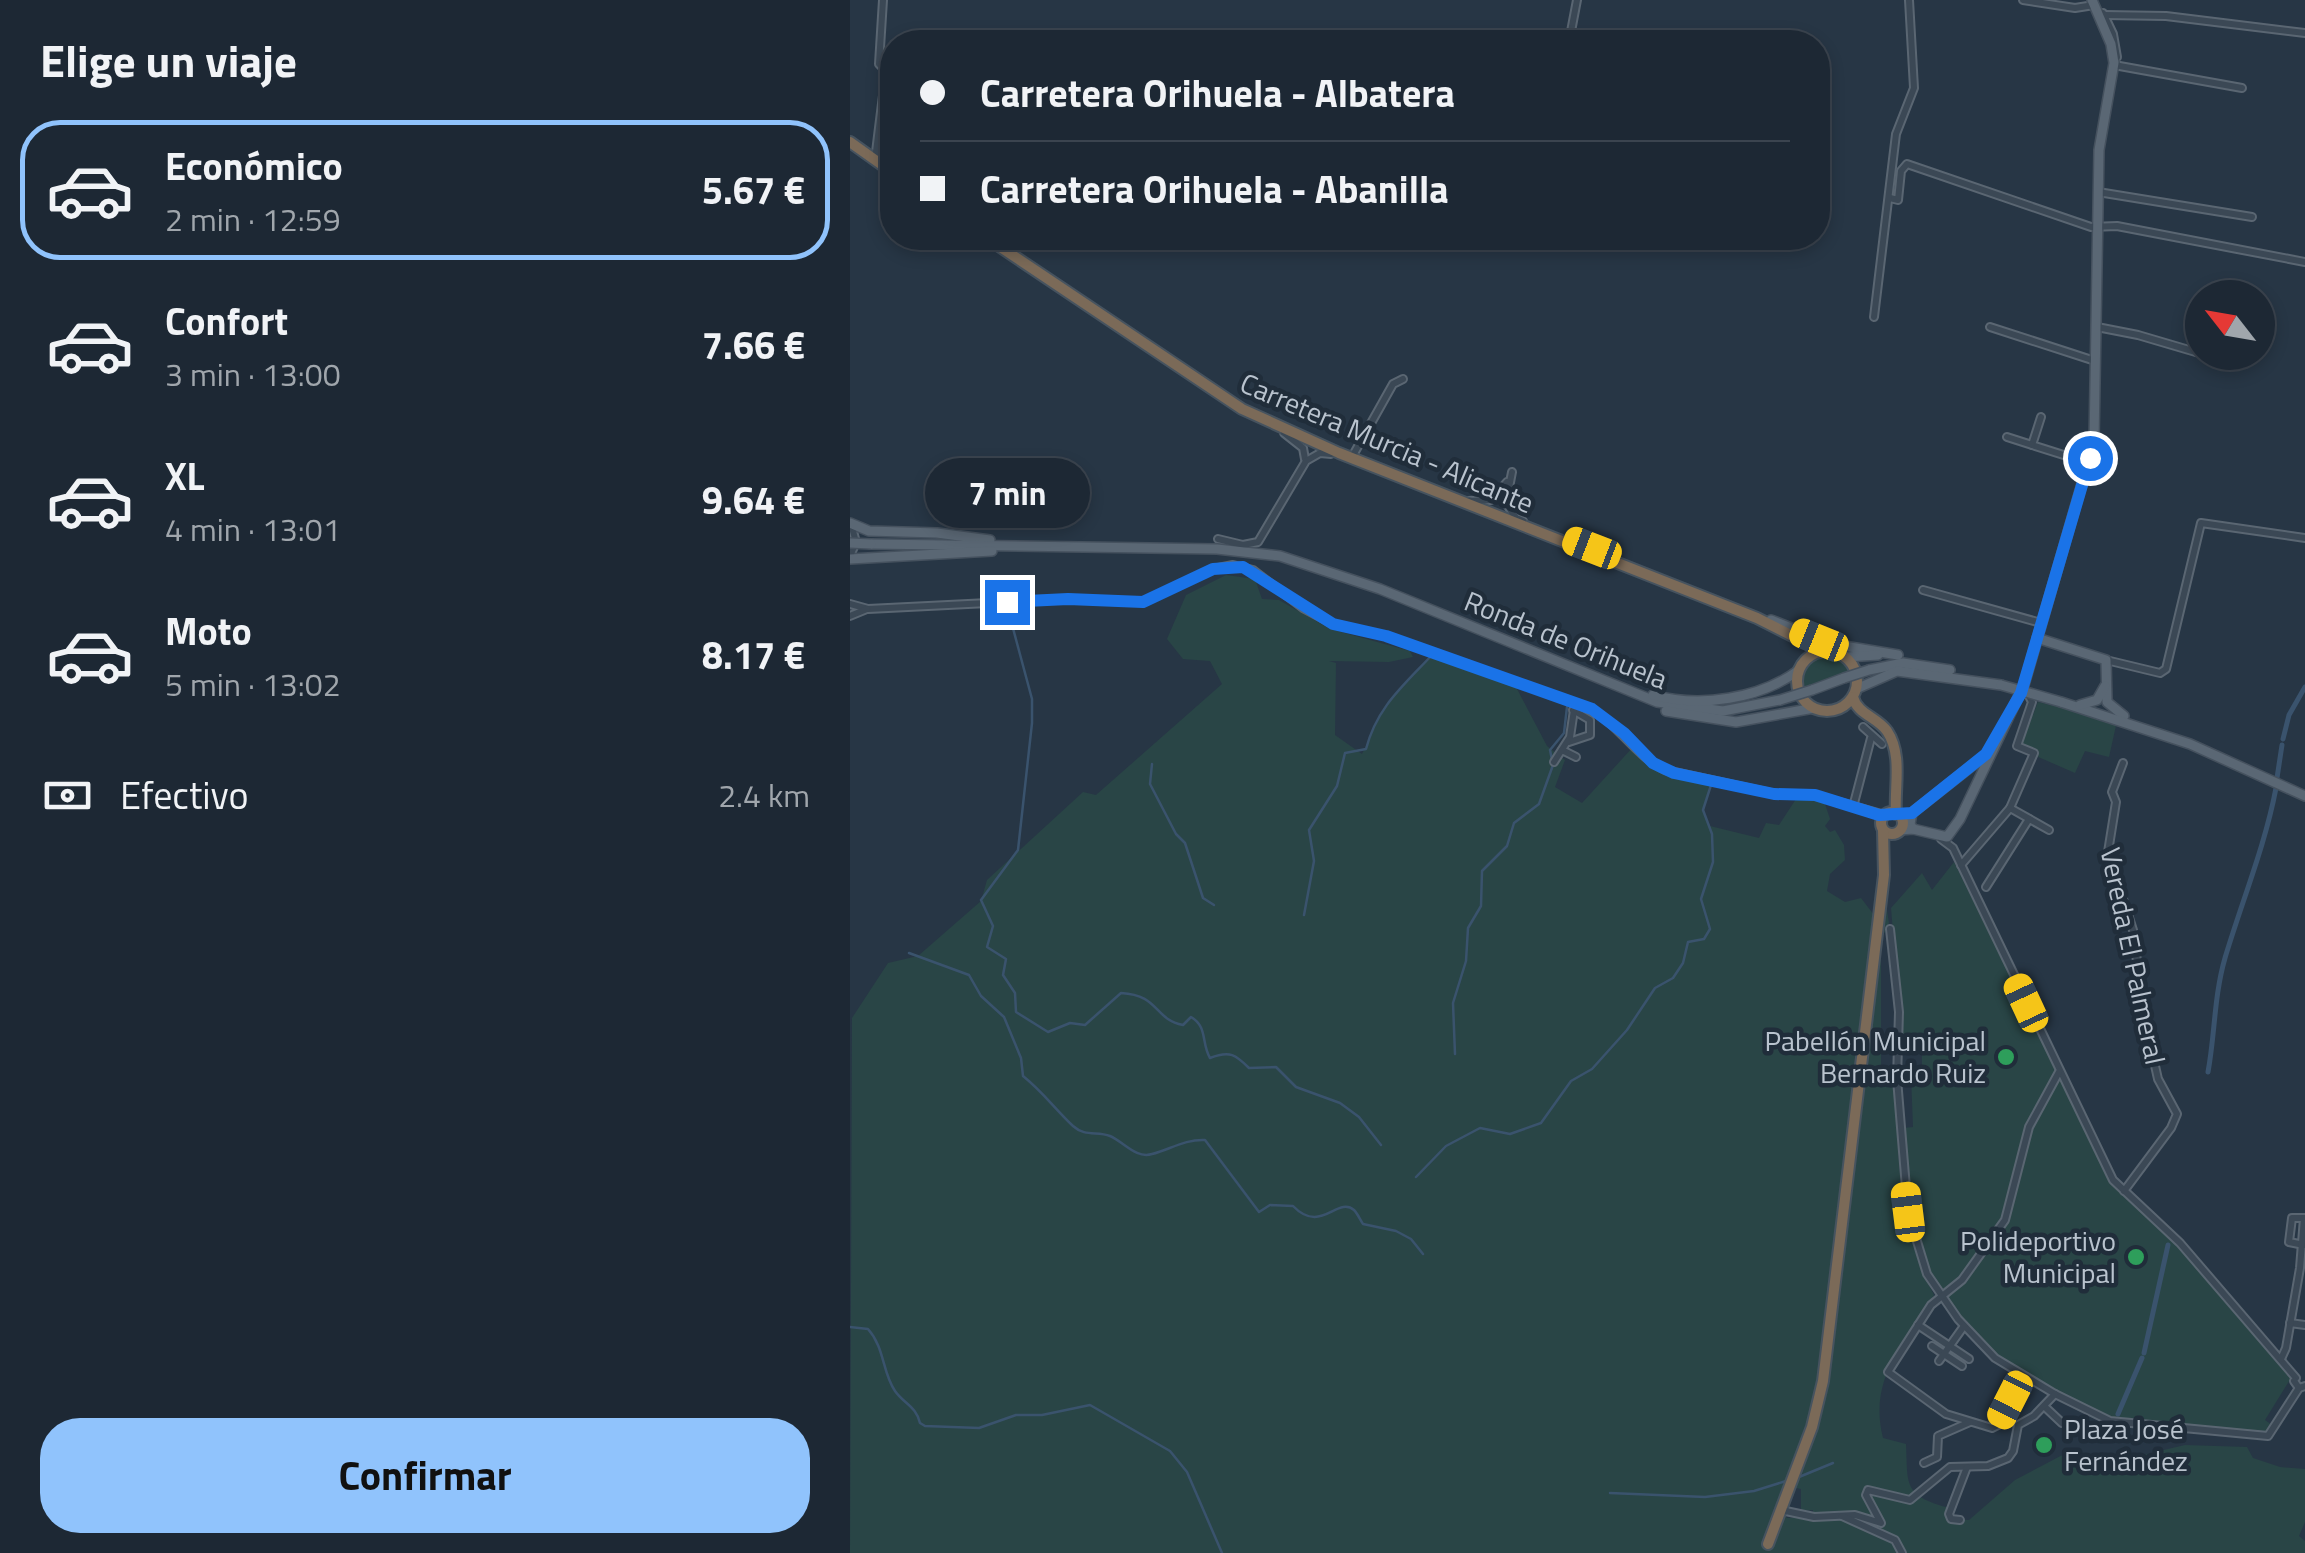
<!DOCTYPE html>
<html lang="es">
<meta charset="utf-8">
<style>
:root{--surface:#1d2834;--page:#2a3440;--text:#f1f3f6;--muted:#a0a6ac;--line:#3b444f;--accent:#90c3fc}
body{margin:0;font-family:"Titillium Web",sans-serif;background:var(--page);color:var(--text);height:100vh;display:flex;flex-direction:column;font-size:38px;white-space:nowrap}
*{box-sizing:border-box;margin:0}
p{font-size:32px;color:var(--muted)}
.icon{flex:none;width:55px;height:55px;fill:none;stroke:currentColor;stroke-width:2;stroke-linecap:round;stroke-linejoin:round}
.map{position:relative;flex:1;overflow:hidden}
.sheet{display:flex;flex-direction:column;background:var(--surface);width:850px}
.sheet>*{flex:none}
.top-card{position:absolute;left:30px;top:30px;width:950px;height:220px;border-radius:40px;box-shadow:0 5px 15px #0003,0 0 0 2px var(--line);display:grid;align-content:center;height:220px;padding:0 40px;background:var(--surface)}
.needle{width:65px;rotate:301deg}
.controls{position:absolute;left:1335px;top:280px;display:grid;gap:20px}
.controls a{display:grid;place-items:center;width:90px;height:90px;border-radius:50%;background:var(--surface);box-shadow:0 5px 15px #0003,0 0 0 2px var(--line);font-size:50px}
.end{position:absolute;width:45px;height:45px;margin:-22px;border:12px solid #1a73e8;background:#fff;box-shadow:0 0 0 5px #fff}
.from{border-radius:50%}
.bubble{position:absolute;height:70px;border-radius:35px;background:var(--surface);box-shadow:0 5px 15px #0003,0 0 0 2px var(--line);font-size:32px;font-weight:700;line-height:70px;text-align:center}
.car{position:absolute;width:30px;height:60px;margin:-30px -15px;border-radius:12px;box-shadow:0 0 8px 2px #0007;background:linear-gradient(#f5c518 24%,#345 0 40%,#f5c518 0 76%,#345 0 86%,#f5c518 0)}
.top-card b{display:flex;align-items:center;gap:35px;height:95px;font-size:38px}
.top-card b+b{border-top:2px solid var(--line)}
.top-card i{width:25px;height:25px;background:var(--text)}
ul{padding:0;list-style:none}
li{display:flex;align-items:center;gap:30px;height:140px;margin:0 20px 15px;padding:0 20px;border:5px solid transparent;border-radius:40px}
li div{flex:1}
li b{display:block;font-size:38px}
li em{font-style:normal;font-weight:700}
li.on{border-color:var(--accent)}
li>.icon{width:90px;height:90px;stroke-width:1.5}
h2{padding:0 40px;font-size:45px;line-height:120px}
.pay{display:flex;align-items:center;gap:25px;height:110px;padding:0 40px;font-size:38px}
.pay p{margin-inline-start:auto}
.cta{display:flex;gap:20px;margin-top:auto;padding:20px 40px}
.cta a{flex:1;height:115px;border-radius:40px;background:var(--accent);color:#111;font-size:40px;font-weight:700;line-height:115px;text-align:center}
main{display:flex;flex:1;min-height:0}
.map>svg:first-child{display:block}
.green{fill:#294546}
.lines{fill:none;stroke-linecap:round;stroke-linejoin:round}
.stream{stroke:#3a536d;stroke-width:2.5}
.canal{stroke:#3a536d;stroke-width:5}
.minor-casing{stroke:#5a6672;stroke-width:10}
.major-casing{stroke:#45515e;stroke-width:12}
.highway-casing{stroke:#46535f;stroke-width:14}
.minor{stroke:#3b4855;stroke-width:6}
.major{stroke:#5a6774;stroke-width:9}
.highway{stroke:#7b6a58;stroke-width:10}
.major-bridge-casing{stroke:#45515e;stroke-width:12;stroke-linecap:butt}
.major-bridge{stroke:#5a6774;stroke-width:9}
.route{stroke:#1a73e8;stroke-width:12}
.leisure-dot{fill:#2e9e5b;stroke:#202d3a;stroke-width:4}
.labels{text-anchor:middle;stroke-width:9;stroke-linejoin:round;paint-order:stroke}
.street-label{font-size:28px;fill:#b9c3ce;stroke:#202d3a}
.poi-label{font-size:28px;fill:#b9c3ce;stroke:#202d3a;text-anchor:end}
</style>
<main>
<section class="sheet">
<h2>Elige un viaje</h2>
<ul>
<li class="on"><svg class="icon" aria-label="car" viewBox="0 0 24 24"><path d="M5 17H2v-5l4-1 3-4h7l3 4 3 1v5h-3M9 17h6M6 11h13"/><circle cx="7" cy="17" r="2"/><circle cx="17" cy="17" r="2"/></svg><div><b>Económico</b><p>2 min · 12:59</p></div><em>5.67 €</em></li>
<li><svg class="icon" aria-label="car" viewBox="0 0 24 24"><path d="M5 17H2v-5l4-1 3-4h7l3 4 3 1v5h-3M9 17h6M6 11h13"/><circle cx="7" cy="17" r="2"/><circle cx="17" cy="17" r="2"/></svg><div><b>Confort</b><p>3 min · 13:00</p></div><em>7.66 €</em></li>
<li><svg class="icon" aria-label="car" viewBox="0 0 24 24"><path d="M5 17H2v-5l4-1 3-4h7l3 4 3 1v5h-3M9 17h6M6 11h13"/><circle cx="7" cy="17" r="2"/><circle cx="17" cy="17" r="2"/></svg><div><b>XL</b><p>4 min · 13:01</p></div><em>9.64 €</em></li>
<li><svg class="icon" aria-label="car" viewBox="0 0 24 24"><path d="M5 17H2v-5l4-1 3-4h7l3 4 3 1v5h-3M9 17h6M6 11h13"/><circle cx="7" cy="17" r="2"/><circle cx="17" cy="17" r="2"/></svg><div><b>Moto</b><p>5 min · 13:02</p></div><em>8.17 €</em></li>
</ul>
<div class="pay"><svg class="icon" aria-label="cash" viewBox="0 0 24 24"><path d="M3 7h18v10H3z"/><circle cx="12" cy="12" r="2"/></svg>Efectivo<p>2.4 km</p></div>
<div class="cta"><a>Confirmar</a></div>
</section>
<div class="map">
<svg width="1455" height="1553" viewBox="0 0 1455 1553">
<rect width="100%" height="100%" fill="#273645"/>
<g class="green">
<path d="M376,575L405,579L412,599L429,600L480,629L560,651L563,657L539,662L479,661L486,663L485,735L512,754L535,706L582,656L666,687L697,746L715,760L705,787L732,803L783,747L800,768L860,784L853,810L860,826L909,838L916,823L929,825L946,799L974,801L980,819L975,826L980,832L985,830L994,845L995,860L980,874L977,891L995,902L1011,898L1024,915L968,1380L934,1514L937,1518L963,1517V1510L951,1511V1489L942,1487L964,1429L1034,892L1039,923L1031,940V1081L1045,1084C1049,1160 1047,1226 1084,1295C1054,1343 1018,1379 1033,1438L1056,1444C1058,1484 1053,1495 1096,1507L1099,1519L1119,1520L1165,1480L1220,1451L1237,1468L1335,1445L1397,1447L1403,1458L1430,1467L1455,1469V1522L1449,1536L1455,1541V1553H0L2,1018L38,963L68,956L131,901L137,880L233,792L246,795L372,684L360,661L333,659L317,639L336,595Z"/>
<path d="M978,654L994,659L1002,672L952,689L951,678L956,664Z"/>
<path d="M1188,702L1267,721L1259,757L1235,751L1225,773L1186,756L1187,753L1171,745Z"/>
<path d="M1104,862L1263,1183L1371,1290L1441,1378L1415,1420L1422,1425L1415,1434C1369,1430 1307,1431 1263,1420C1206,1406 1097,1327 1077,1270C1061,1224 1057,1177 1053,1128L1063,1127L1061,1076L1072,1075V1050L1049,1051L1050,1014L1041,908L1072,873L1082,890Z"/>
</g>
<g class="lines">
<g class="stream">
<path d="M157,606L182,699V723L168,850L131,900L143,926L137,947L156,959L153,975L165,993L166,1012L198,1032L220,1023L235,1025L271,993C310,995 303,1019 333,1025L341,1017C358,1027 351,1043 360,1058C380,1050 386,1055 399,1068L426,1067L446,1087L490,1103L509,1117L531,1145"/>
<path d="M302,764L300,784L326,834L335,843L353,898L364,905"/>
<path d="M454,915L464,861L459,830L487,786L495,753L516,749C527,707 553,686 582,655"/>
<path d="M59,953L119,975L131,996L154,1017L171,1058L173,1076C193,1092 205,1109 223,1126C235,1137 247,1131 260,1136C274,1142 286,1159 302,1154C319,1150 335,1139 355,1140L409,1212L420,1205L443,1206C471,1235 487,1196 504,1210C508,1214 510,1220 513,1224L546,1231L561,1239L573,1254"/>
<path d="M605,1054L603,1003L616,961L618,928L631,906L632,871L657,846L664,823L689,804L703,765L700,750L714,733L717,707"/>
<path d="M566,1177L596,1146L630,1128L660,1134L691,1123L721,1081L742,1069L777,1030L805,988L823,978L833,963L838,942L854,939L860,929L851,899L863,862L862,834L853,810L861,785"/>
<path d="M0,1327L18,1329C35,1348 32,1372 45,1391C54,1404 66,1406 70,1423L75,1426L129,1428L166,1415H192L240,1405L320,1451L337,1472L372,1553"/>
<path d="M949,1477L983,1463"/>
<path d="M760,1493L855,1497L904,1491L936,1481"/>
</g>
<g class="canal">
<path d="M1433,739L1439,715L1455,687"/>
<path d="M1427,778L1432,745"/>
<path d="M1358,1072C1365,1034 1364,996 1375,958C1392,901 1415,846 1426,788"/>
<path d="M1294,1353L1318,1245"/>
<path d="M1268,1414L1292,1358"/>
</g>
<g class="minor-casing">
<g id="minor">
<path d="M1173,0L1225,8L1244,5"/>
<path d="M1253,13L1263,34L1267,57"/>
<path d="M1254,15L1316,16L1455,33"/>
<path d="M719,42L727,0"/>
<path d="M1264,65L1392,88"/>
<path d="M25,160L36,71L29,64L33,0"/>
<path d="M1248,192L1402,217"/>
<path d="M1040,198L1048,200L1051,171L1057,164L1241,227L1267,226L1455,262"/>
<path d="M674,241L679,238"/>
<path d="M682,244L685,238"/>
<path d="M1024,317L1046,134L1064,88L1059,0"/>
<path d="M1140,327L1245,361"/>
<path d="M1247,327L1288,335L1383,363"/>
<path d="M1191,417L1182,445L1239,463"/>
<path d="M434,433L453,448L455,459"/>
<path d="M1157,437L1182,445"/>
<path d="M502,457L543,384L553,379"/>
<path d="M662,472L656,503L666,518L673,521"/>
<path d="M618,501L641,500L657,482"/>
<path d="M368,539L393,545L408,542L456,461L470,453L481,454"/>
<path d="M0,556L6,542L1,524"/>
<path d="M1073,590L1191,623"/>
<path d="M0,604L18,609L218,599L293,602L363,569L383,565L403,570L453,608L483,624L536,636L742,709C769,726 787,757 815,770L925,794L965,795L1035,815"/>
<path d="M0,616L17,609"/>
<path d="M1256,660L1310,673L1316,669L1351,523L1455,538"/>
<path d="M1013,727L1032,744"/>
<path d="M719,742L740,735V720L723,710"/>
<path d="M712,750L726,757"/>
<path d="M704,762L720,737L725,703"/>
<path d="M1273,763L1262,792L1266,802L1258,852L1283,930L1294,1017L1308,1079L1327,1114L1321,1128L1274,1191"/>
<path d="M1003,807L1021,738"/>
<path d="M1160,808L1199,830"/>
<path d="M1091,839L1103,848L1263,1180L1330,1243L1446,1378"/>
<path d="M1111,865L1160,808L1184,753L1167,746L1182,702L1179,696"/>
<path d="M1136,887L1179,819"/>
<path d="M1040,929L1049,1012L1047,1079L1058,1212L1077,1274L1108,1319L1145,1358L1205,1394L1260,1421L1418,1436L1449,1388"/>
<path d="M1454,1218H1442L1439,1242L1454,1245"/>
<path d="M1440,1323L1455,1325"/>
<path d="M1068,1325L1119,1359"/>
<path d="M1082,1346L1112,1366"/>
<path d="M1431,1359L1436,1348L1450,1268L1454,1218"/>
<path d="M1089,1361L1114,1326"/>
<path d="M1175,1378L1148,1425L1142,1428L1096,1414L1038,1372L1081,1305L1112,1280L1155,1220L1179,1127L1209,1072"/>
<path d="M1444,1381L1449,1388L1455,1386"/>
<path d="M1195,1407L1212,1423"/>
<path d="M1074,1463L1087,1457L1088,1436L1120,1422"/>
<path d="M931,1510L964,1517L1005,1515L1031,1523L1016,1495L1018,1490L1060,1500L1100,1467L1138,1466L1158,1458L1163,1451L1168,1425L1184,1416L1205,1394"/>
<path d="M992,1516L1045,1540L1052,1553"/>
<path d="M1110,1520L1101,1519L1099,1514L1117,1467"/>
</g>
</g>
<g class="major-casing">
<g id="major">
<path d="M0,523L19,531L87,533L140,540"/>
<path d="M21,544L367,549L430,556L530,589L807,702L873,711L930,700"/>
<path d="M0,559L142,551"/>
<path d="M921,620L982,644L1048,655"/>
<path d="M1187,638L1256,660L1257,702L1274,716"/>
<path d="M996,657L1028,655"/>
<path d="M1019,670L1053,663L1100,670"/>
<path d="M1006,689L1047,671L1151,685"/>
<path d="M962,690L994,678"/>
<path d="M803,695C850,708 910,699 949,670"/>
<path d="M1211,702L1340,744L1455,796"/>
<path d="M1230,705L1247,700L1255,686"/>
<path d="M816,711L886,722L964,708"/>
<path d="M1063,829L1060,824L1062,813L1137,754"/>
<path d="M1050,830L1063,829L1097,837L1110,819L1174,685L1244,442L1249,150L1264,63L1261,44L1242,0"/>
</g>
</g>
<g class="highway-casing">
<g id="highway">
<path d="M0,142L42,172"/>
<path d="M137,238L392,409L489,453L907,618L972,651"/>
<circle cx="977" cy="681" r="30"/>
<path d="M1003,697C1007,714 1027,717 1037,731C1053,755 1044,787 1046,814"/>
<circle cx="1042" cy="823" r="11"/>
<path d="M918,1544L962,1427L973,1381L1034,875L1033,830"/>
</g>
</g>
<use href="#minor" class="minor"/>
<use href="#major" class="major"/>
<use href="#highway" class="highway"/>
<g class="major-bridge-casing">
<g id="major-bridge">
<path d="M0,543L21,544"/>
<path d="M994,678L1019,670"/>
<path d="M1151,685L1211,702"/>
<path d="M930,700L962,690"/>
</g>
</g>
<use href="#major-bridge" class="major-bridge"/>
</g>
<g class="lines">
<path class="route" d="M157,602L218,599L293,602L363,569L393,567L483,624L536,636L742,709L774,733L803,763L824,773L924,794L965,795L1029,815L1062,813L1136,754L1171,693L1240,458"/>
</g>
<g class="leisure-dot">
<circle cx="1156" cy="1057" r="10"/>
<circle cx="1286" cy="1257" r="10"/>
<circle cx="1194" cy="1445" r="10"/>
</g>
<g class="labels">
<g class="street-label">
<text transform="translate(537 443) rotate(23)" y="10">Carretera Murcia - Alicante</text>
<text transform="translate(716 640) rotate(22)" y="10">Ronda de Orihuela</text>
<text transform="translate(1283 956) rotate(78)" y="10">Vereda El Palmeral</text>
</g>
<g class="poi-label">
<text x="1136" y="1051">Pabellón Municipal<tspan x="1136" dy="32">Bernardo Ruiz</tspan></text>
<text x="1266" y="1251">Polideportivo<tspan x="1266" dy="32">Municipal</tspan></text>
<text x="1214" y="1439" text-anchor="start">Plaza José<tspan x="1214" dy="32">Fernández</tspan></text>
</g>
</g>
</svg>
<div class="controls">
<a><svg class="needle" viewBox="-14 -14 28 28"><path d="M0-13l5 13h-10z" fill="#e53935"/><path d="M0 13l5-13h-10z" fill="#a0a6ac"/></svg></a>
</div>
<i class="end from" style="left:1240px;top:458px"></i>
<i class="end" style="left:157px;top:602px"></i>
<div class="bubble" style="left:75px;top:458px;width:165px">7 min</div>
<i class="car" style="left:742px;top:548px;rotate:291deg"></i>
<i class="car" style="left:969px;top:640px;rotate:292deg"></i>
<i class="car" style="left:1176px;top:1003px;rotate:335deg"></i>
<i class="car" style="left:1058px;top:1212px;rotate:353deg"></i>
<i class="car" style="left:1160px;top:1400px;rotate:207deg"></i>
<div class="top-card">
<b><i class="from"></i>Carretera Orihuela - Albatera</b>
<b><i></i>Carretera Orihuela - Abanilla</b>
</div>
</div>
</main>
